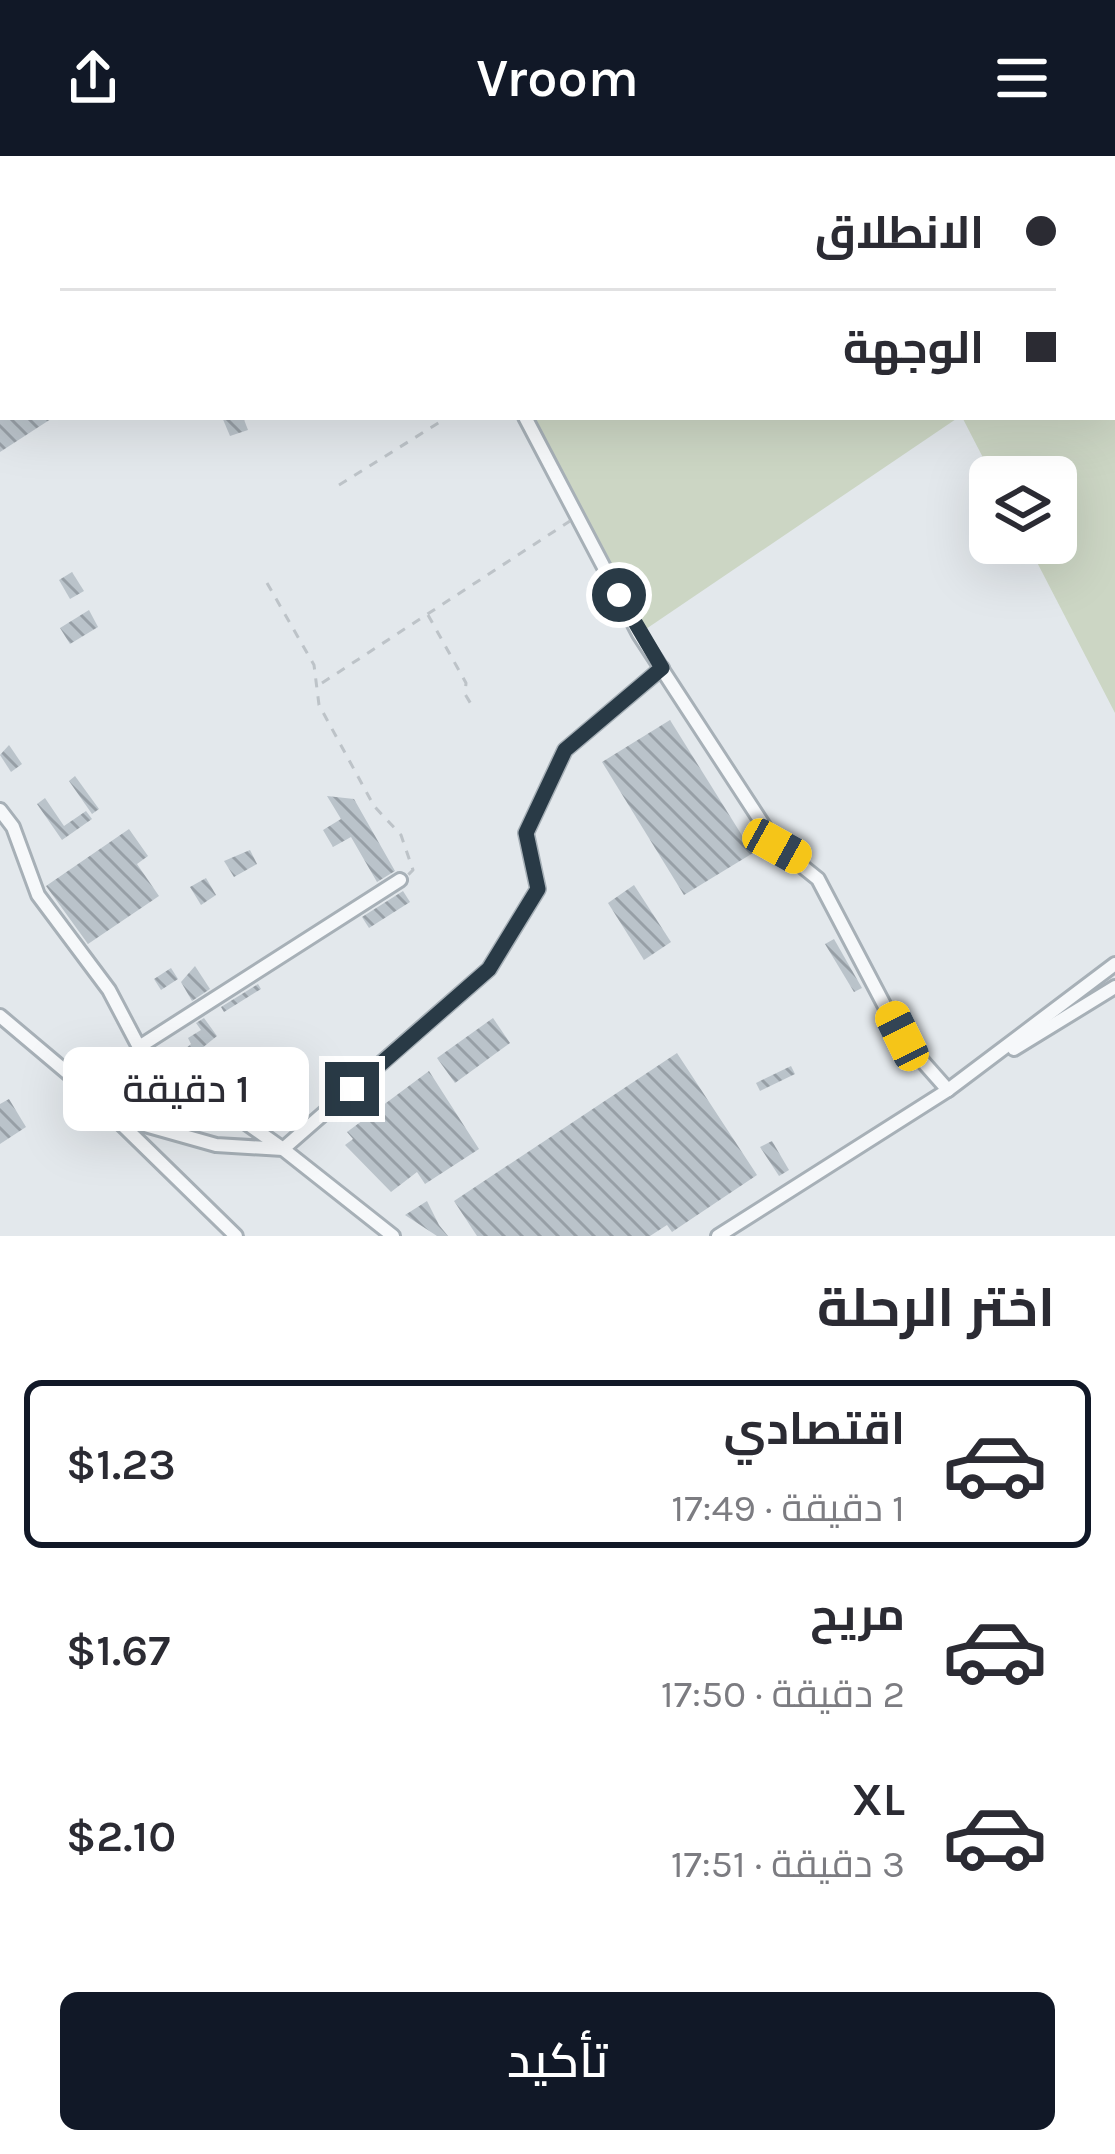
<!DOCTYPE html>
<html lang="ar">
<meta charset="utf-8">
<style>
:root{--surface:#fff;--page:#f2f2f3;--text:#2b2b33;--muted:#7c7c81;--line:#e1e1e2;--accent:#111827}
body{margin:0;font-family:Karla,Cairo,sans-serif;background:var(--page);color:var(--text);direction:rtl;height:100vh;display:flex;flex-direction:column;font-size:45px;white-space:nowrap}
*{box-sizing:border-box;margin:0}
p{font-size:39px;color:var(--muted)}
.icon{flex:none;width:66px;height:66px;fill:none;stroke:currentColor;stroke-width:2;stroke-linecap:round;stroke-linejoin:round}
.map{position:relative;height:1080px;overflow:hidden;direction:ltr}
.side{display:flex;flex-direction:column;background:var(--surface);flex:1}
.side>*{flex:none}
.top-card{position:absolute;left:0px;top:0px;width:1116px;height:264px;box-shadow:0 12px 48px #0002;direction:rtl;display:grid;align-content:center;height:264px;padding:0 60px;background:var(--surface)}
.fabs{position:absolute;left:969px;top:300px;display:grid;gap:24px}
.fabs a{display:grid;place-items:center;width:108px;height:108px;border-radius:18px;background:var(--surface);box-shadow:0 12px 48px #0002;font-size:60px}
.end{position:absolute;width:54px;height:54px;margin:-27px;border:15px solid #293a46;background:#fff;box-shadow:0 0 0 6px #fff}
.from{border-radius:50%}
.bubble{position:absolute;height:84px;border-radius:18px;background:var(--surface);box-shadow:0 12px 48px #0002;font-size:39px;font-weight:600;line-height:84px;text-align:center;direction:rtl}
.car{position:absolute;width:36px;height:72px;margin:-36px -18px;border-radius:15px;box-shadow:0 0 9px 3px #0007;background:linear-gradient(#f5c518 24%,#345 0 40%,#f5c518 0 76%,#345 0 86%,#f5c518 0)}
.top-card b{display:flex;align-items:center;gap:42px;height:114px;font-size:45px}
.top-card b+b{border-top:3px solid var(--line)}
.top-card i{width:30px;height:30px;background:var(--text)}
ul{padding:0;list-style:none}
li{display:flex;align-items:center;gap:36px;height:168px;margin:0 24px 18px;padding:0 36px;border:6px solid transparent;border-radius:18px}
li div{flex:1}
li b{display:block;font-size:45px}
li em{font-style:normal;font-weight:600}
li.selected{border-color:var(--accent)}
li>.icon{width:108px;height:108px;stroke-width:1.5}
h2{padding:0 60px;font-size:54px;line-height:144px}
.action{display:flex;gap:24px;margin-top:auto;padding:24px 60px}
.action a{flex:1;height:138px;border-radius:18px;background:var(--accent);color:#fff;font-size:48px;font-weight:600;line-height:138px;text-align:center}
header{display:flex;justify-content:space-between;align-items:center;height:156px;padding:0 60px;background:var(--accent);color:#fff;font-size:54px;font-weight:600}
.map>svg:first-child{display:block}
.green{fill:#ccd6c4}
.building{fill:url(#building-back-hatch)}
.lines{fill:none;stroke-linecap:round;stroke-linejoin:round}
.minor-casing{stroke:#a7b0b7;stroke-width:18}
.path{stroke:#bdc3c8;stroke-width:3;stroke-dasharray:9 9;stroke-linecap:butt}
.minor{stroke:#f6f8fa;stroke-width:12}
.route{stroke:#293a46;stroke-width:15}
</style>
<header><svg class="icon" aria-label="menu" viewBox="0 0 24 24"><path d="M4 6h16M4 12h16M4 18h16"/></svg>Vroom<svg class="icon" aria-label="share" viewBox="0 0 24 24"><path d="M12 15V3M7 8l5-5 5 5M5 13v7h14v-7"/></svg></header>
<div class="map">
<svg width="1115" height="1080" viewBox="0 0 1115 1080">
<defs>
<pattern id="building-back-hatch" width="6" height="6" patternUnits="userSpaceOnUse" patternTransform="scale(3)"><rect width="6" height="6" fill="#bac3ca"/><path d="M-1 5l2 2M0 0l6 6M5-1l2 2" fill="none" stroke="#979fa6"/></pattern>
</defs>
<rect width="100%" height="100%" fill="#e3e8ec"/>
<g class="green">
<path d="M931,0H1115V557L1027,387H1056V321H993L962,261H1113V3H927Z"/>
<path d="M534,261H959L646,473Z"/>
</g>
<g class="building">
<path d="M0,261H54L0,296Z"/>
<path d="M222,261H243L248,274L230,280Z"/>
<path d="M72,416L84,435L70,443L59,424Z"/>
<path d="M89,454L98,471L70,488L60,472Z"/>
<path d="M670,564L753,697L684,739L602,606Z"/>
<path d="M9,589L22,608L11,616L0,599Z"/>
<path d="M75,620L99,653L92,658L69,625Z"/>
<path d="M327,640L354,643L395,715L377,726L351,681L333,691L323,674L341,663Z"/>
<path d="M45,642L64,670L86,655L92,663L62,684L37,648Z"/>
<path d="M129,673L148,700L137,708L159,740L88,788L46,730Z"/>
<path d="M250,694L257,708L234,721L224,705Z"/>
<path d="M206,722L216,739L201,749L190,731Z"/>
<path d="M634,729L671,786L644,804L608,747Z"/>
<path d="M403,735L410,746L369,772L362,761Z"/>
<path d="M834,783L862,832L854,836L825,788Z"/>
<path d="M195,810L210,833L192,845L181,826Z"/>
<path d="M171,812L178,823L161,834L154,823Z"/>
<path d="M258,828L261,833L224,856L221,851Z"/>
<path d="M204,862L217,880L191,901L185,893L191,888L188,882L201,874L196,867Z"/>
<path d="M493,862L510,887L455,927L437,902Z"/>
<path d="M677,897L757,1019L672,1076L667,1069L650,1080H477L454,1045Z"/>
<path d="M791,910L795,918L760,935L756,927Z"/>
<path d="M429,915L479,993L425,1028L417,1016L391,1036L345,989L353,983L347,976Z"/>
<path d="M9,943L26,971L0,988V948Z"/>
<path d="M772,985L789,1014L779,1020L760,991Z"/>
<path d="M427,1045L439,1069L448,1080H437L405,1059Z"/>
</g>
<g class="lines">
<g class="minor-casing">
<g id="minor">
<path d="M383,0L385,3"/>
<path d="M638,0L640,3"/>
<path d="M404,3L409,0"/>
<path d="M510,3L515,0"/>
<path d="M612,3L617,0"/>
<path d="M698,3L702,0"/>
<path d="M0,122L3,120"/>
<path d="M525,261L639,478L777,690L818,723L901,881L948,934"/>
<path d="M0,654L13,671L38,739L109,834L139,891L283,993L489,813L538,733L526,677L565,594L662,512"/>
<path d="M0,860L89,935L145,969L216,989L283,993L393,1080"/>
<path d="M139,891L400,724"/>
<path d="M1014,893L1115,831"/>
<path d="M106,953L236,1080"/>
<path d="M718,1080L948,934L1115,808"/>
</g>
</g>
<g class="path">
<path d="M339,329L448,261"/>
<path d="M267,427L314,509L319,549L374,650L401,679L413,714L408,719"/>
<path d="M428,459L466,527L465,538L474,553"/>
<path d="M322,527L570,365"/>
</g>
<use href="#minor" class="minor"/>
</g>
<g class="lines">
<path class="route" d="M352,933L489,813L538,733L526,677L565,594L662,512L619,439"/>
</g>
</svg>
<div class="fabs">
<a><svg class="icon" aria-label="layers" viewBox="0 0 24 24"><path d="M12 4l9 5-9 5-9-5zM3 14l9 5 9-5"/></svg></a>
</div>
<i class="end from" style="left:619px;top:439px"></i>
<i class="end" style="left:352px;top:933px"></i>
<div class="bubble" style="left:63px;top:891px;width:246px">1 دقيقة</div>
<i class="car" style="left:777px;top:690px;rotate:119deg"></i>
<i class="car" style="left:902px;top:880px;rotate:334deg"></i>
<div class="top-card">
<b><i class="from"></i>الانطلاق</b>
<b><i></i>الوجهة</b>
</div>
</div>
<section class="side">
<h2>اختر الرحلة</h2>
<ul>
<li class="selected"><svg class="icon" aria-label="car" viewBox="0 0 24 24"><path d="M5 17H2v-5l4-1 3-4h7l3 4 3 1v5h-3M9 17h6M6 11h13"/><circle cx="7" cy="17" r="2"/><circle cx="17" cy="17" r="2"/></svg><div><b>اقتصادي</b><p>1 دقيقة · 17:49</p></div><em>$1.23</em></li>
<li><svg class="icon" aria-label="car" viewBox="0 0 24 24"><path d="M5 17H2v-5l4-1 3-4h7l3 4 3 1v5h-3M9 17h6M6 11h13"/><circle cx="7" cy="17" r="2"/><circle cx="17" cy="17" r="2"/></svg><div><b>مريح</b><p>2 دقيقة · 17:50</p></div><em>$1.67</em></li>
<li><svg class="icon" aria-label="car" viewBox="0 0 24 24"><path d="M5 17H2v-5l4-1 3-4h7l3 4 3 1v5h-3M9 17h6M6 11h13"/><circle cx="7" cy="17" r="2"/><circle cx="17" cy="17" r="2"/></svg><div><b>XL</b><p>3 دقيقة · 17:51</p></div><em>$2.10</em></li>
</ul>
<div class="action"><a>تأكيد</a></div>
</section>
